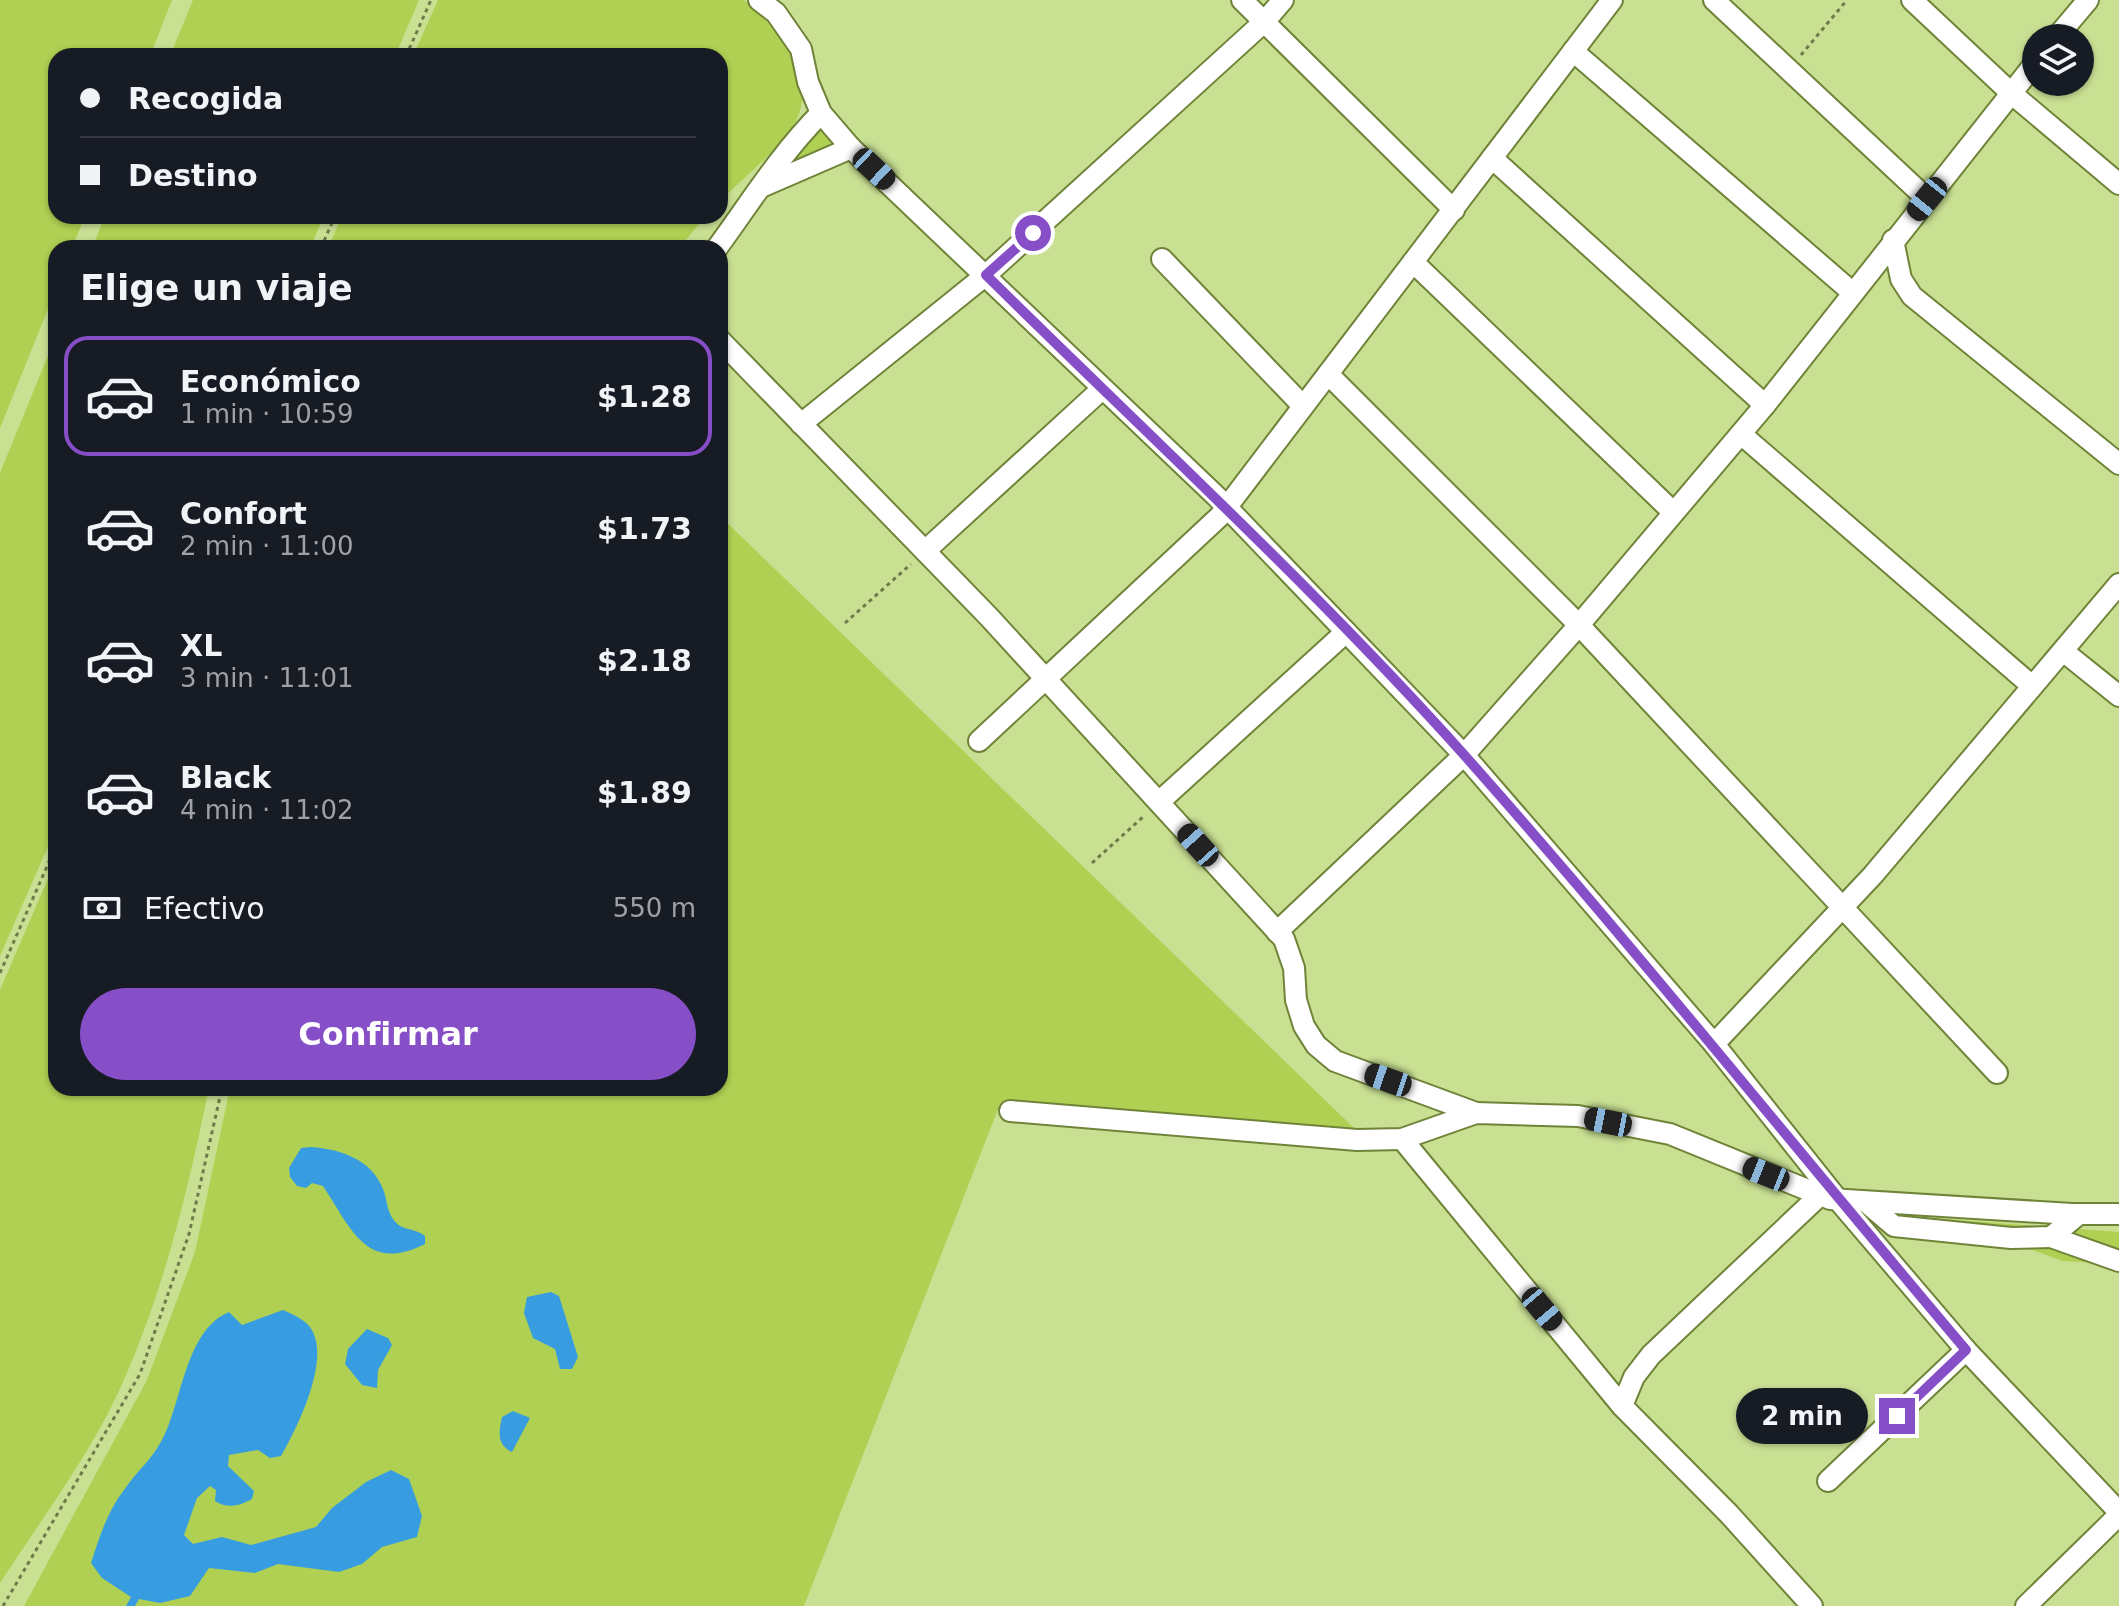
<!DOCTYPE html>
<html lang="es">
<meta charset="utf-8">
<style>
:root{--surface:#171b24;--page:#20242c;--text:#f1f3f6;--muted:#9ea1a6;--line:#363941;--accent:#874fc7}
body{margin:0;font-family:"DejaVu Sans",sans-serif;background:var(--page);color:var(--text);height:100vh;display:flex;flex-direction:column;font-size:30px;white-space:nowrap}
*{box-sizing:border-box;margin:0}
p{font-size:26px;color:var(--muted)}
.icon{flex:none;width:44px;height:44px;fill:none;stroke:currentColor;stroke-width:2;stroke-linecap:round;stroke-linejoin:round}
.map{position:relative;flex:1;overflow:hidden}
.sheet{position:absolute;left:48px;top:240px;width:680px;height:856px;display:flex;flex-direction:column;background:var(--surface);border-radius:24px;box-shadow:0 2px 6px #0004}
.sheet>*{flex:none}
.guide{position:absolute;left:48px;top:48px;width:680px;height:176px;border-radius:24px;box-shadow:0 2px 6px #0004;display:grid;align-content:center;height:176px;padding:0 32px;background:var(--surface)}
.fabs{position:absolute;left:2022px;top:24px;display:grid;gap:16px}
.fabs a{display:grid;place-items:center;width:72px;height:72px;border-radius:50%;background:var(--surface);box-shadow:0 2px 6px #0004;font-size:40px}
.end{position:absolute;width:36px;height:36px;margin:-18px;border:10px solid #874fc7;background:#fff;box-shadow:0 0 0 4px #fff}
.from{border-radius:50%}
.bubble{position:absolute;height:56px;border-radius:28px;background:var(--surface);box-shadow:0 2px 6px #0004;font-size:26px;font-weight:800;line-height:56px;text-align:center}
.car{position:absolute;width:24px;height:48px;margin:-24px -12px;border-radius:10px;box-shadow:0 0 6px 2px #0007;background:linear-gradient(#222 24%,#8ab4d8 0 40%,#222 0 76%,#8ab4d8 0 86%,#222 0)}
.guide b{display:flex;align-items:center;gap:28px;height:76px;font-size:30px}
.guide b+b{border-top:2px solid var(--line)}
.guide i{width:20px;height:20px;background:var(--text)}
ul{padding:0;list-style:none}
li{display:flex;align-items:center;gap:24px;height:120px;margin:0 16px 12px;padding:0 16px;border:4px solid transparent;border-radius:24px}
li div{flex:1}
li b{display:block;font-size:30px}
li em{font-style:normal;font-weight:800}
li.active{border-color:var(--accent)}
li>.icon{width:72px;height:72px;stroke-width:1.5}
h2{padding:0 32px;font-size:36px;line-height:96px}
.pay{display:flex;align-items:center;gap:20px;height:88px;padding:0 32px;font-size:30px}
.pay p{margin-inline-start:auto}
.cta{display:flex;gap:16px;margin-top:auto;padding:16px 32px}
.cta a{flex:1;height:92px;border-radius:48px;background:var(--accent);color:#fff;font-size:32px;font-weight:800;line-height:92px;text-align:center}
.map>svg:first-child{display:block}
.green{fill:#afd052}
.water{fill:#379de0}
.lines{fill:none;stroke-linecap:round;stroke-linejoin:round}
.minor-casing{stroke:#708439;stroke-width:24}
.path{stroke:#6d7c48;stroke-width:3;stroke-dasharray:4 4;stroke-linecap:butt}
.minor{stroke:#fff;stroke-width:20}
.route{stroke:#874fc7;stroke-width:10}
</style>
<div class="map">
<svg width="2119" height="1606" viewBox="0 0 2119 1606">
<rect width="100%" height="100%" fill="#c9e093"/>
<g class="green">
<path d="M0,0H172L150,56H56V216H85L72,248H56V289L0,428Z"/>
<path d="M193,0H419L395,56H170Z"/>
<path d="M438,0H744C781,31 824,83 790,131C772,156 741,179 720,202V56H413Z"/>
<path d="M820,128L834,139L832,143L791,173L789,168L802,147Z"/>
<path d="M105,216H324L310,248H92Z"/>
<path d="M342,216H706L679,248H328Z"/>
<path d="M56,336V828L0,956V473Z"/>
<path d="M720,516L1354,1128L1000,1104L804,1606H24L147,1380L195,1252L230,1088H720Z"/>
<path d="M56,860V1088H209C189,1185 166,1283 126,1375C95,1449 44,1515 0,1583V990Z"/>
<path d="M1878,1214L2119,1232V1264L2062,1261L2006,1240Z"/>
</g>
<g class="water">
<path d="M311,1147C341,1149 372,1160 383,1189C387,1199 387,1211 393,1219C402,1232 414,1227 425,1236V1244C366,1274 351,1228 323,1186L312,1183L306,1188L297,1186L290,1177L289,1168L301,1148Z"/>
<path d="M551,1292L559,1296L578,1357L572,1369H560L555,1349L533,1338L524,1313L527,1297Z"/>
<path d="M283,1310C290,1313 299,1317 305,1322C337,1348 298,1427 281,1456L270,1458L258,1450L229,1455L228,1466L254,1491L252,1499C239,1506 228,1509 215,1501L216,1490L210,1486L197,1498L184,1535L193,1544L222,1537L251,1545L316,1527L332,1508L366,1482L391,1470L409,1479L422,1516L417,1537L382,1547L362,1564L339,1572L278,1564L255,1573L209,1568L190,1596L160,1603L139,1599L135,1606H126L131,1597L102,1578L91,1563C99,1538 107,1512 124,1490C143,1463 156,1458 169,1424C183,1388 190,1328 229,1312L242,1325Z"/>
<path d="M367,1329L388,1338L392,1345L378,1370L377,1388L362,1385L345,1364L348,1349Z"/>
<path d="M513,1411L530,1418L512,1452C496,1444 499,1432 502,1417Z"/>
</g>
<g class="lines">
<g class="minor-casing">
<g id="minor">
<path d="M759,0L776,13L801,49L808,82L821,113L851,148L1216,496L1464,755L1714,1044L1838,1200L1966,1350L2119,1512"/>
<path d="M1242,0L1454,210"/>
<path d="M1714,0L1927,199"/>
<path d="M1912,0L2011,93L2119,184"/>
<path d="M2056,38L2088,0"/>
<path d="M1573,51L1853,293"/>
<path d="M1492,158L1765,405"/>
<path d="M761,187L851,148"/>
<path d="M1893,240L1901,279L1912,296L2119,464"/>
<path d="M717,248C752,200 779,156 821,113"/>
<path d="M1162,259L1303,406"/>
<path d="M1413,262L1673,512"/>
<path d="M720,340L989,617L1284,939L1294,968L1296,1000L1304,1026L1316,1045L1335,1061L1476,1113"/>
<path d="M1328,374L1579,625L1997,1073"/>
<path d="M801,424L986,275L1265,21L1283,0"/>
<path d="M1741,434L2032,686"/>
<path d="M925,551L1102,389"/>
<path d="M2063,651L2119,696"/>
<path d="M979,741L1220,516L1612,0"/>
<path d="M1159,802L1346,632"/>
<path d="M1277,932L1464,755L1579,625L1765,405L2036,62"/>
<path d="M1714,1044L1873,875L2119,584"/>
<path d="M1010,1111L1357,1140L1402,1139L1476,1113L1578,1116L1670,1134L1830,1199L2072,1214H2119"/>
<path d="M1402,1139L1622,1406L1729,1514L1812,1606"/>
<path d="M1867,1203L1894,1226L2011,1238L2051,1237L2079,1214"/>
<path d="M2051,1237L2119,1261"/>
<path d="M1622,1406L1634,1377L1651,1355L1819,1196"/>
<path d="M1828,1481L1966,1350"/>
<path d="M2026,1606L2119,1515"/>
</g>
</g>
<g class="path">
<path d="M1801,55L1847,0"/>
<path d="M406,56L431,0"/>
<path d="M321,248L335,216"/>
<path d="M845,623L911,564"/>
<path d="M1092,863L1144,816"/>
<path d="M0,973L56,846"/>
<path d="M3,1606L140,1374L189,1234L222,1088"/>
</g>
<use href="#minor" class="minor"/>
</g>
<g class="lines">
<path class="route" d="M1033,233L986,275C1147,434 1315,588 1466,757C1638,951 1799,1153 1966,1350L1897,1416"/>
</g>
</svg>
<div class="fabs">
<a><svg class="icon" aria-label="layers" viewBox="0 0 24 24"><path d="M12 4l9 5-9 5-9-5zM3 14l9 5 9-5"/></svg></a>
</div>
<i class="end from" style="left:1033px;top:233px"></i>
<i class="end" style="left:1897px;top:1416px"></i>
<div class="bubble" style="left:1736px;top:1388px;width:132px">2 min</div>
<i class="car" style="left:874px;top:169px;rotate:133deg"></i>
<i class="car" style="left:1927px;top:199px;rotate:219deg"></i>
<i class="car" style="left:1198px;top:845px;rotate:318deg"></i>
<i class="car" style="left:1388px;top:1080px;rotate:289deg"></i>
<i class="car" style="left:1608px;top:1122px;rotate:281deg"></i>
<i class="car" style="left:1766px;top:1174px;rotate:292deg"></i>
<i class="car" style="left:1542px;top:1309px;rotate:140deg"></i>
<div class="guide">
<b><i class="from"></i>Recogida</b>
<b><i></i>Destino</b>
</div>
<section class="sheet">
<h2>Elige un viaje</h2>
<ul>
<li class="active"><svg class="icon" aria-label="car" viewBox="0 0 24 24"><path d="M5 17H2v-5l4-1 3-4h7l3 4 3 1v5h-3M9 17h6M6 11h13"/><circle cx="7" cy="17" r="2"/><circle cx="17" cy="17" r="2"/></svg><div><b>Económico</b><p>1 min · 10:59</p></div><em>$1.28</em></li>
<li><svg class="icon" aria-label="car" viewBox="0 0 24 24"><path d="M5 17H2v-5l4-1 3-4h7l3 4 3 1v5h-3M9 17h6M6 11h13"/><circle cx="7" cy="17" r="2"/><circle cx="17" cy="17" r="2"/></svg><div><b>Confort</b><p>2 min · 11:00</p></div><em>$1.73</em></li>
<li><svg class="icon" aria-label="car" viewBox="0 0 24 24"><path d="M5 17H2v-5l4-1 3-4h7l3 4 3 1v5h-3M9 17h6M6 11h13"/><circle cx="7" cy="17" r="2"/><circle cx="17" cy="17" r="2"/></svg><div><b>XL</b><p>3 min · 11:01</p></div><em>$2.18</em></li>
<li><svg class="icon" aria-label="car" viewBox="0 0 24 24"><path d="M5 17H2v-5l4-1 3-4h7l3 4 3 1v5h-3M9 17h6M6 11h13"/><circle cx="7" cy="17" r="2"/><circle cx="17" cy="17" r="2"/></svg><div><b>Black</b><p>4 min · 11:02</p></div><em>$1.89</em></li>
</ul>
<div class="pay"><svg class="icon" aria-label="cash" viewBox="0 0 24 24"><path d="M3 7h18v10H3z"/><circle cx="12" cy="12" r="2"/></svg>Efectivo<p>550 m</p></div>
<div class="cta"><a>Confirmar</a></div>
</section>
</div>
